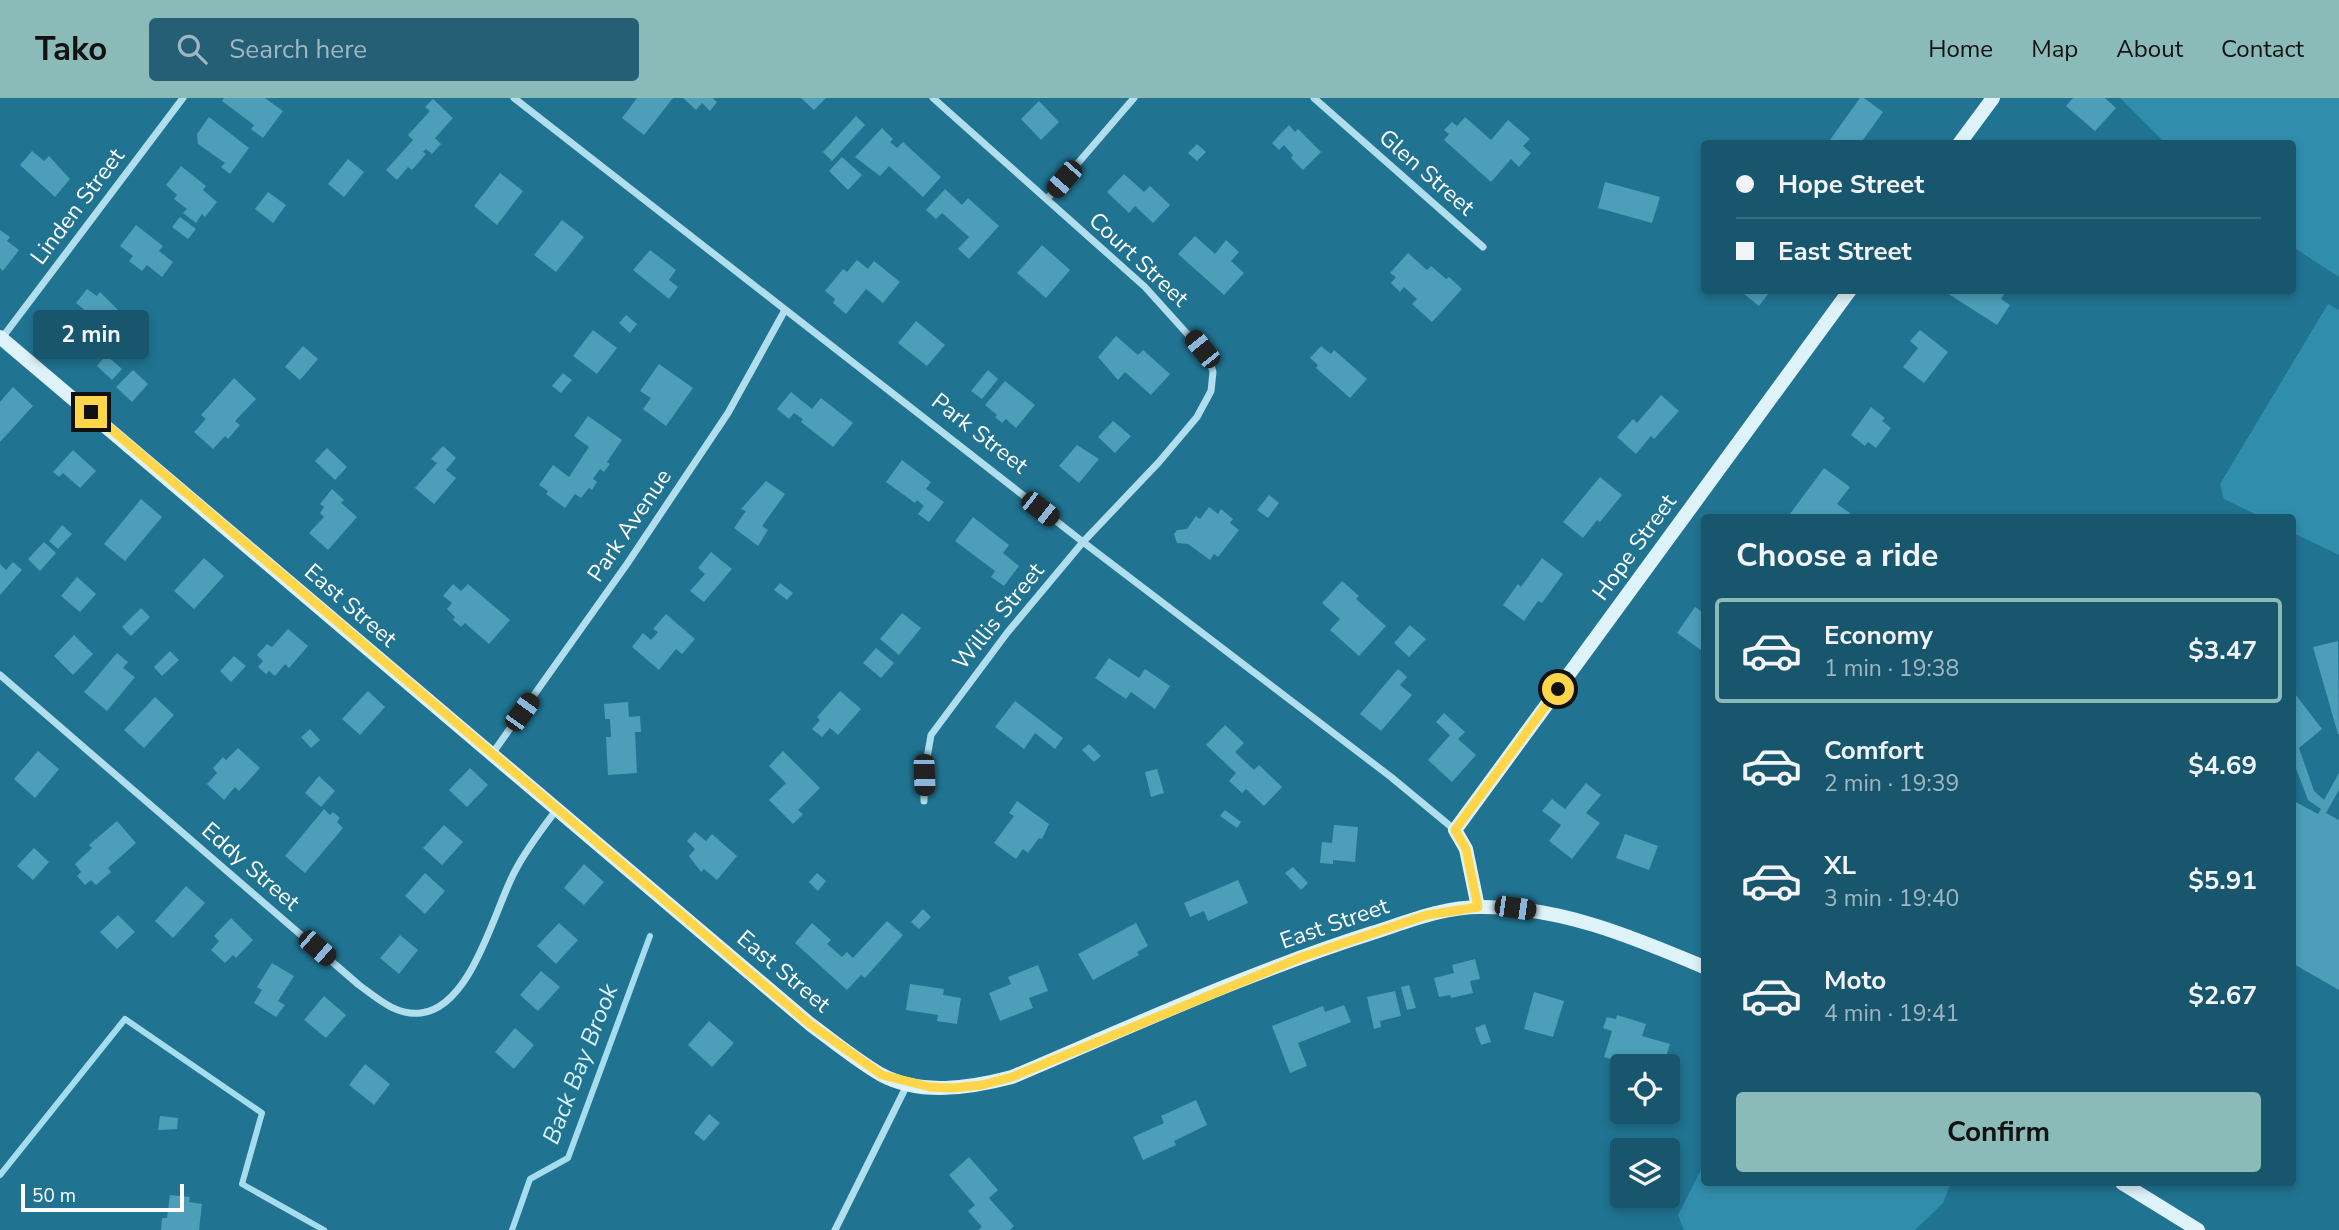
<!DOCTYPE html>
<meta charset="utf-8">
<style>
:root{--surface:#18566d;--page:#255f75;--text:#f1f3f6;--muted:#9fb7c2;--line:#366c80;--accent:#8bbbb9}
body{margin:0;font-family:"Nunito Sans",sans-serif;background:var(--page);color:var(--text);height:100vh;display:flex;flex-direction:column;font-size:26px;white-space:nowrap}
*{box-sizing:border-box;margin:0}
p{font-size:23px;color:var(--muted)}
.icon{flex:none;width:38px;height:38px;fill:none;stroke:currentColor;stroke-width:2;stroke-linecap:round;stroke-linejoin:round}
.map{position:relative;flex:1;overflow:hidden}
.details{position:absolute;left:1701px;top:416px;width:595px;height:672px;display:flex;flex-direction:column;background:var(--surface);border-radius:7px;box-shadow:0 4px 10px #0003}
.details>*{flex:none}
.banner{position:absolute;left:1701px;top:42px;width:595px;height:154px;border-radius:7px;box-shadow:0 4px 10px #0003;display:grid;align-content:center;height:154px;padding:0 35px;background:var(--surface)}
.tools{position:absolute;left:1610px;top:956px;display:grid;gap:14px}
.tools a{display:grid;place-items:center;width:70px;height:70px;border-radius:7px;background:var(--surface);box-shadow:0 4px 10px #0003;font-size:35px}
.scale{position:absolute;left:21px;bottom:18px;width:163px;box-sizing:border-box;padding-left:7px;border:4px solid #fff;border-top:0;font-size:19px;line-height:24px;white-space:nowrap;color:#fff;-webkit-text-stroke:5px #207391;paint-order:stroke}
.end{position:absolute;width:32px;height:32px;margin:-16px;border:9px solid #ffd54a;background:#111;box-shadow:0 0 0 4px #111}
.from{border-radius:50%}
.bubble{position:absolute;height:49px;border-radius:7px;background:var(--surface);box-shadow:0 4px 10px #0003;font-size:23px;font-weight:700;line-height:49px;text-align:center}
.car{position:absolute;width:21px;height:42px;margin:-21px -10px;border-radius:9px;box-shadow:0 0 5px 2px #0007;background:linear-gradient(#222 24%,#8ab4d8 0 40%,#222 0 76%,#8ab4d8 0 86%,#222 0)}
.banner b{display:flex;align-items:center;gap:24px;height:66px;font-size:26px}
.banner b+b{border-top:2px solid var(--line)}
.banner i{width:18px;height:18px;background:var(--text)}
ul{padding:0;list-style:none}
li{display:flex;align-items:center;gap:21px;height:105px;margin:0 14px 10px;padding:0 21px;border:4px solid transparent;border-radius:7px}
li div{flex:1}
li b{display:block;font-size:26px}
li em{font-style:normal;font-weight:700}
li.active{border-color:var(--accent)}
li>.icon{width:63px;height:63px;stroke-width:1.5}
h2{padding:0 35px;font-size:32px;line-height:84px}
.button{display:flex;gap:14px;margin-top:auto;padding:14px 35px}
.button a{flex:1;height:80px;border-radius:7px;background:var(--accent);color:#111;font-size:28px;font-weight:700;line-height:80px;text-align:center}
header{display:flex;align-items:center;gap:42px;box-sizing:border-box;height:98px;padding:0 35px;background:var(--accent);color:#111}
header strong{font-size:33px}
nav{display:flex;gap:38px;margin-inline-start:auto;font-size:24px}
.search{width:490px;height:63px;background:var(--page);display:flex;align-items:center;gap:18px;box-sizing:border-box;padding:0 24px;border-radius:7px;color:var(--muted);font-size:26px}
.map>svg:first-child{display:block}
.green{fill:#318dac}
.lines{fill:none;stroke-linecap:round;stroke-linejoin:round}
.stream{stroke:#a5ddee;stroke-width:6}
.building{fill:#4d9eb9}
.street{stroke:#b1deed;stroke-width:7}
.secondary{stroke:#def2fa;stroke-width:14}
.route{stroke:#ffd54a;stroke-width:9}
.labels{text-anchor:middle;stroke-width:5;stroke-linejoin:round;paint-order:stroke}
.street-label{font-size:23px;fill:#fff;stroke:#207391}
.water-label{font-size:24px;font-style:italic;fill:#d7f0f8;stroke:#207391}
</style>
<header>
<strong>Tako</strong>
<div class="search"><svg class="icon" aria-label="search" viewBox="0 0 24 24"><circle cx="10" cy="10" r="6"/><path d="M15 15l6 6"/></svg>Search here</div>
<nav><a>Home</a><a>Map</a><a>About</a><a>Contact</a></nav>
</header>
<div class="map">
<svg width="2339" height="1132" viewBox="0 0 2339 1132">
<rect width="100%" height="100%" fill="#207391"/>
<g class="green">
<path d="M2120,0H2339V179L2293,149L2292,46L2165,45Z"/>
<path d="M2328,206L2339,212V457L2293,435L2292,420H2263L2224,401L2220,386Z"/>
<path d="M1704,1066V1085H1951L1943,1105L1915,1132H1684L1678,1117Z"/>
</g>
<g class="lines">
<g class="stream">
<path d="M0,1077L125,921L262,1015L242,1086L324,1132"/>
<path d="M512,1132L530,1081L568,1060L650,838"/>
</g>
</g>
<g class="building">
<path d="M224,0H265L283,13L263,40L251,31L254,27L222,3Z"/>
<path d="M637,0H673L644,37L622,20Z"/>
<path d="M683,0H713L717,4L710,13L702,5L696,12Z"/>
<path d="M801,0H826L814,12Z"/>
<path d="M1860,0H1864L1883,14L1860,46H1827Z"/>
<path d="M2073,0H2105L2116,10L2095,33L2066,8Z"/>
<path d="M433,1L453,20L435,40L441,46L432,56L426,51L423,54L426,56L412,72L408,69L397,82L386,72L413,42L408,37L430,13L425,9Z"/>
<path d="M1039,3L1059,24L1041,42L1021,21Z"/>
<path d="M856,18L865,27L832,63L823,54Z"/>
<path d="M209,19L249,50L230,76L221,69L225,65L198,46L197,36Z"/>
<path d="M1465,19L1491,42L1508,22L1530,41L1523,48L1531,55L1519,69L1511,61L1491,84L1444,42L1449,36L1444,32L1452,24L1457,28Z"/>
<path d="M1289,27L1295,34L1298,31L1321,54L1303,72L1291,60L1293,57L1284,47L1279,52L1272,45Z"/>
<path d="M882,30L893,41L890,44L897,50L903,44L941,79L923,99L889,68L880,78L855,59Z"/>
<path d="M1197,46L1206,54L1197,63L1188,55Z"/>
<path d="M32,53L44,63L49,58L70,81L55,99L20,67Z"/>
<path d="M842,59L862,77L848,92L829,73Z"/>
<path d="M348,61L364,74L344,99L328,86Z"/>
<path d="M181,68L206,88L203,92L217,104L205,119L202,116L196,125L183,115L187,111L174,101L177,97L166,87Z"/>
<path d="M500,75L523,93L497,127L474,108Z"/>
<path d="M1124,76L1144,94L1150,88L1170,107L1153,125L1135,108L1129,115L1107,94Z"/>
<path d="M1605,84L1660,99L1652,125L1598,110Z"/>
<path d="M945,91L962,107L968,100L999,128L969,161L958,151L969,139L942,115L936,121L926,112Z"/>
<path d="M268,94L286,107L273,125L255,111Z"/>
<path d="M180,119L196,131L188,141L172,129Z"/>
<path d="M562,122L584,139L556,174L534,157Z"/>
<path d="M136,127L163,148L159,153L173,164L162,179L147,167L142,173L129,163L133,158L120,148Z"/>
<path d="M0,132L10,139L7,143L19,152L3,173L0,170Z"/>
<path d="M1195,138L1215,156L1226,142L1239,154L1231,163L1244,175L1224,197L1178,156Z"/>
<path d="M1042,147L1070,172L1046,200L1017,175Z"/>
<path d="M650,152L676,172L669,182L678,189L669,201L633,172Z"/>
<path d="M1408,155L1427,172L1431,168L1446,181L1449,179L1462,191L1432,224L1412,206L1417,201L1404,189L1400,194L1391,185L1396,179L1390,175Z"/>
<path d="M857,162L868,171L874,163L900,184L883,205L866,191L846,216L833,205L835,201L825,193L843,171L847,174Z"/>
<path d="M87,191L97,198L100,194L124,218L108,240L82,219L87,214L76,205Z"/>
<path d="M1739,192H1771L1759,208Z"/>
<path d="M1948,192H2007L2001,201L2010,207L1997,227L1947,195Z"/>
<path d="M626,217L637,226L630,235L619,225Z"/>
<path d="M916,223L945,247L927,268L898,245Z"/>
<path d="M593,232L617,250L597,276L573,258Z"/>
<path d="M1920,232L1948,254L1924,285L1903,269L1918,250L1910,243Z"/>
<path d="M1116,238L1138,257L1143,252L1170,276L1151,297L1125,274L1118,282L1098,259Z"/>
<path d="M303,248L318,261L300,282L285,269Z"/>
<path d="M1321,248L1331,256L1334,252L1367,281L1350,300L1316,270L1318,267L1310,260Z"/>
<path d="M106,257L122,271L112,282L97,268Z"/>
<path d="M659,266L693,290L666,328L643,311L651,300L640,293Z"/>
<path d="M133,272L148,286L132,304L116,289Z"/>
<path d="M988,272L998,281L982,301L971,293Z"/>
<path d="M563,275L572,282L561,295L552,288Z"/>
<path d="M234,280L256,301L235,323L240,327L228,341L225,338L213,351L194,334L206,321L201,317Z"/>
<path d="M1005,283L1035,307L1016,330L1006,321L1002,325L995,319L997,317L985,307Z"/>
<path d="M13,289L33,308L0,344V304Z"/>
<path d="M791,294L812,311L821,300L853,325L833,349L801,324L803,321L794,315L789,321L777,311Z"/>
<path d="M1661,297L1679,313L1654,341L1651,338L1636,356L1617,339L1633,321L1637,325Z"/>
<path d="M1871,309L1885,320L1882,323L1891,330L1876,350L1868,344L1865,348L1851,337Z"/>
<path d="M588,318L622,342L607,364L610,366L604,374L600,371L593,381L597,384L592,392L589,390L581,400L575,396L565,410L546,396L548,393L539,387L553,367L569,379L589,349L574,338Z"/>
<path d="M1113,323L1131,338L1115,355L1098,339Z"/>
<path d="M1077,347L1099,361L1079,385L1059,368Z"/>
<path d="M443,348L456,360L446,372L456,380L434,406L415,390L437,365L431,361Z"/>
<path d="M327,350L347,369L335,382L315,363Z"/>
<path d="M73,352L96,373L80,390L63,375L59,379L53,374Z"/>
<path d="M902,362L931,384L926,391L944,404L929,424L918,416L924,408L917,402L915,405L886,384Z"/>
<path d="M1824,370L1850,389L1837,406L1850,415L1846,420L1830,417L1828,420H1787Z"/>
<path d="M1600,379L1622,397L1600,424L1597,422L1583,440L1563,424Z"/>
<path d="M766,383L785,396L762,428L768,432L758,448L734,430L746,413L741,411Z"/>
<path d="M332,391L344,402L341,405L357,419L328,452L309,435L324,419L320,415L324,409L320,406Z"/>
<path d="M1269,397L1279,405L1268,420L1257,412Z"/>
<path d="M141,401L162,419L125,463L104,446Z"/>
<path d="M1209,409L1218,416L1221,411L1233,421L1230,425L1239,432L1218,459L1214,456L1210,462L1188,446L1177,445L1174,436L1177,432L1187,431L1196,418L1200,421Z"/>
<path d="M973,419L1009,447L1003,455L1019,468L1004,488L991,479L995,473L955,443Z"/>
<path d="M62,427L72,436L58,451L49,443Z"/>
<path d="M44,444L56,455L40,473L28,461Z"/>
<path d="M711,454L732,471L704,504L690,493L705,476L698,470Z"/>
<path d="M204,460L224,478L194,511L174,493Z"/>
<path d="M1542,460L1563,476L1542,505L1538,503L1524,523L1503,507L1518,486L1521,489Z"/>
<path d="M13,464L22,472L0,497V466L6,472Z"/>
<path d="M77,479L96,496L80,514L61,498Z"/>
<path d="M1342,483L1359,498L1356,501L1386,528L1359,558L1330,532L1340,521L1322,505Z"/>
<path d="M780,485L793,495L787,502L774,492Z"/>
<path d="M453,486L461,493L468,486L510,522L489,546L465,525L461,529L453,522L455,519L447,511L452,505L443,498Z"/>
<path d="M1695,509L1704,515V546L1701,552L1677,535Z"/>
<path d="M141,510L150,519L131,538L122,529Z"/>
<path d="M902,515L921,530L899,557L880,541Z"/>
<path d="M666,516L695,541L682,556L676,551L659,572L632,549L643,535L651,542L658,534L653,531Z"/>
<path d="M1410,527L1426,541L1409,559L1394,545Z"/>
<path d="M288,531L308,548L289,570L285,566L275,578L269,573L266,576L258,569L263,563L257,557L267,546L272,549Z"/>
<path d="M74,537L93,556L73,577L54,558Z"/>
<path d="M2338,543L2339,636H2338L2313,549Z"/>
<path d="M876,550L894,565L881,580L863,565Z"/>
<path d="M170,553L179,562L162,578L154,569Z"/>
<path d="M117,555L128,564L123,570L135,579L107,613L84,594Z"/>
<path d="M234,558L246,568L231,584L220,573Z"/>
<path d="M1109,560L1139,580L1145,571L1170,588L1155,611L1131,594L1126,601L1095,580Z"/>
<path d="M1398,571L1407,579L1400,587L1412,597L1381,633L1360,616Z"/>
<path d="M2292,592L2322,631L2299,650L2314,693L2324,702L2339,675V692L2326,715L2339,722V892L2292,865V702L2318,716L2321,711L2308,702L2292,660Z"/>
<path d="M368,593L385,609L360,637L342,621Z"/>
<path d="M840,593L861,611L838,637L830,630L822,639L812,631L820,622L817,619Z"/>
<path d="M155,599L174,617L144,650L124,632Z"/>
<path d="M1015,603L1063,640L1055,651L1035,635L1024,651L995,629Z"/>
<path d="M628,604L629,619L640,618L641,634H635L637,675L608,677L606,639H611L610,621H605L604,606Z"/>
<path d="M1444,615L1465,634L1458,641L1476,657L1452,684L1428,662L1450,637L1436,624Z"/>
<path d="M1225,627L1244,645L1235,654L1254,672L1259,667L1282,689L1264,708L1246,691L1242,695L1229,683L1236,675L1206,647Z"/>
<path d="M310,631L320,642L311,650L301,639Z"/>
<path d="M1089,646L1101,658L1094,664L1082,652Z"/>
<path d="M238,650L260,670L239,693L235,689L224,702L207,686L217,675L213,670L223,659L226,662Z"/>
<path d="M38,653L59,671L35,700L14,681Z"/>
<path d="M783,653L820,690L798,712L803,716L793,726L769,702L786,685L769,668Z"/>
<path d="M470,670L488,687L467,709L449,692Z"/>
<path d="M1157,671L1164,695L1151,699L1145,674Z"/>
<path d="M319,678L335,693L321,709L305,695Z"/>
<path d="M1586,685L1601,697L1586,715L1600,725L1572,761L1549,743L1561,727L1542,713L1552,701L1565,711Z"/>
<path d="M1017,703L1049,726L1042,741L1039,740L1028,755L1023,751L1016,761L994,745L1014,718L1009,715Z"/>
<path d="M324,711L330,717L333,714L340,720L337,724L343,730L305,775L285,758Z"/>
<path d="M1225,712L1241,724L1237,730L1220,718Z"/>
<path d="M117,723L136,745L108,770L111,774L96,787L91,782L85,787L77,778L81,774L75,766L92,750L89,747Z"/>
<path d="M444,727L463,744L442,767L423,750Z"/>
<path d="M1334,727L1358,729L1355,764L1333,762V766L1320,765L1322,744L1332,745Z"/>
<path d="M695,734L706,743L712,736L737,758L717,782L704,771L701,774L689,758L695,751L687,743Z"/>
<path d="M1625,736L1658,748L1649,772L1616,760Z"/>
<path d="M34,750L49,764L33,782L17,768Z"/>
<path d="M584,766L604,784L584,807L564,790Z"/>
<path d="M1293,769L1308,785L1301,792L1285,775Z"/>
<path d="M425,775L445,793L425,816L405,798Z"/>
<path d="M817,775L826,783L818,793L809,784Z"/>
<path d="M1238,782L1248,805L1208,823L1204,813L1190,819L1184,805Z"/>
<path d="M186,788L205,805L173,840L155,823Z"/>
<path d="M923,811L931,819L919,831L911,824Z"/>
<path d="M118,817L135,834L117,851L100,834Z"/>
<path d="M231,820L253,842L236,860L233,857L225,865L211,852L219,843L214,838Z"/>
<path d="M887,823L903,837L865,880L861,877L847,892L795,845L812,825L831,842L827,846L842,859L847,854L853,860Z"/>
<path d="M559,825L578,842L556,866L537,848Z"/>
<path d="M1136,825L1148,848L1137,854L1139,857L1093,882L1078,856Z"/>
<path d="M400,837L418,852L399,876L380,860Z"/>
<path d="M1475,861L1480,881L1470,883L1473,895L1451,900L1450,897L1439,899L1434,880L1454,875L1452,867Z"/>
<path d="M272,865L294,878L278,903L285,907L276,919L254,905L262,892L257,889Z"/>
<path d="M1038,867L1048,893L1029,900L1033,910L1000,923L989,895L1011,886L1008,879Z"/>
<path d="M541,873L560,889L538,913L520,897Z"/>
<path d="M910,886L944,891L943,897L961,900L957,926L937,923L938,917L906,912Z"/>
<path d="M1409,887L1416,910L1407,912L1401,889Z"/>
<path d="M1395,893L1401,918L1380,923L1381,929L1374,931L1367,899Z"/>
<path d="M1534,894L1564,903L1553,939L1524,931Z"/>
<path d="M324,898L346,917L326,940L304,922Z"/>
<path d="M1344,907L1351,924L1298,945L1307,968L1290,975L1272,928L1323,908L1325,914Z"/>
<path d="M1617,917L1646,926L1642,938L1670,946L1663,968L1632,960L1630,967L1604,959L1612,933L1603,930L1607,919L1616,921Z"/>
<path d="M709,923L734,945L712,969L688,947Z"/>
<path d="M1485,926L1491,944L1481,947L1475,930Z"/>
<path d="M515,930L534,947L514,971L495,954Z"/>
<path d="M365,966L390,986L374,1007L349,987Z"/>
<path d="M1196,1002L1207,1027L1174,1043L1176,1047L1143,1062L1133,1039L1164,1025L1161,1018Z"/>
<path d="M709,1016L720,1025L704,1043L694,1035Z"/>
<path d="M160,1018L178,1020L177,1031L158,1032Z"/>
<path d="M969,1059L998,1092L989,1100L1014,1128L1010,1132H978L982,1129L968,1113L975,1107L949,1077Z"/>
<path d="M170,1097L190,1099L189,1104L202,1106L199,1132H161L162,1120H167Z"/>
</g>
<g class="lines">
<g class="street">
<path d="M514,0L1083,444L1391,679L1455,732"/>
<path d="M1314,0L1483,149"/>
<path d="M1047,101L1134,0"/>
<path d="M2,240L183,0"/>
<path d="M0,577L359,887C377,900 396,918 421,915C472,909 494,812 515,773C527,750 542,731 557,711"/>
<path d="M492,656L627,466L728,315L785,212"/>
<path d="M924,703V677L931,637L1007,535L1083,444L1159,364L1197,319L1211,293L1213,274L1209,260L1145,189L933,0"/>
<path d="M835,1132L908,985"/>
</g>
<g class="secondary">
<path d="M1959,46L1993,0"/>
<path d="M0,239L810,926C833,943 856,962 880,976C920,998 970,990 1012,979C1130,929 1249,874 1372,835C1407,824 1443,809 1480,809C1559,808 1633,839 1704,869"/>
<path d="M1478,809L1466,751L1455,732L1850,192"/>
<path d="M2122,1085L2198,1132"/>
</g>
</g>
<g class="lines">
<path class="route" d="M91,314L810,926L882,977L930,989L952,990L982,987L1012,979L1302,859L1427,817L1478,809L1466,751L1455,732L1558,591"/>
</g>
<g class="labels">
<g class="street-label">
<text transform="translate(1427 74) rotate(41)" y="8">Glen Street</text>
<text transform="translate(77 108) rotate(-53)" y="8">Linden Street</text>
<text transform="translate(1139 161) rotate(43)" y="8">Court Street</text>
<text transform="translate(980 335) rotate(38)" y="8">Park Street</text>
<text transform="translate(629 427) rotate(-56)" y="8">Park Avenue</text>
<text transform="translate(1634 449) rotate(-54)" y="8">Hope Street</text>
<text transform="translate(351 507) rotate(41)" y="8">East Street</text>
<text transform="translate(998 518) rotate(-51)" y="8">Willis Street</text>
<text transform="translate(251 768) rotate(41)" y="8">Eddy Street</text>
<text transform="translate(1334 825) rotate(-19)" y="8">East Street</text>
<text transform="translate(784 873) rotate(40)" y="8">East Street</text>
</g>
<g class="water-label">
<text transform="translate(580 966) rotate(-69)" y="8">Back Bay Brook</text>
</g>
</g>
</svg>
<div class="tools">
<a><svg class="icon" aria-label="locate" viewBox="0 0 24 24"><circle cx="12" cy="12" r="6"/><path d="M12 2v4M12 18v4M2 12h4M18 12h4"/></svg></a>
<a><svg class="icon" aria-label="layers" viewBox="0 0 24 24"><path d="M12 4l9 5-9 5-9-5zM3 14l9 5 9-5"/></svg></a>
</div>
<div class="scale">50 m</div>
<i class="end from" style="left:1558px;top:591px"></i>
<i class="end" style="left:91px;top:314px"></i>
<div class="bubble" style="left:33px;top:212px;width:116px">2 min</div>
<i class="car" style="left:1064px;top:81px;rotate:221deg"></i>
<i class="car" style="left:1202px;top:251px;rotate:321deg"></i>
<i class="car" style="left:1040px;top:411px;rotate:128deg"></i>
<i class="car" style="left:522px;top:614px;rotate:36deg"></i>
<i class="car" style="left:924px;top:677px;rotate:178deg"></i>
<i class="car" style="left:1515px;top:810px;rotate:98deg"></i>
<i class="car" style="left:317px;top:850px;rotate:131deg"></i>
<div class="banner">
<b><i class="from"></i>Hope Street</b>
<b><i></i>East Street</b>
</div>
<section class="details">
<h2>Choose a ride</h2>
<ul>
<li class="active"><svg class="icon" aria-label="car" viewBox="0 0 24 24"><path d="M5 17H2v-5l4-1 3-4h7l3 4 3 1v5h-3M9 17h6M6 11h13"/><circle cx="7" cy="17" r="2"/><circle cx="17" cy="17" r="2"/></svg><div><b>Economy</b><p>1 min · 19:38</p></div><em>$3.47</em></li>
<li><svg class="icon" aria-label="car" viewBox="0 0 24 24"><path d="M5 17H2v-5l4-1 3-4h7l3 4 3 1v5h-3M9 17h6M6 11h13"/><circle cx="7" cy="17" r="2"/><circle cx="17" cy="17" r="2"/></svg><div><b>Comfort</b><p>2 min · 19:39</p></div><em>$4.69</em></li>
<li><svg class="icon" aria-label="car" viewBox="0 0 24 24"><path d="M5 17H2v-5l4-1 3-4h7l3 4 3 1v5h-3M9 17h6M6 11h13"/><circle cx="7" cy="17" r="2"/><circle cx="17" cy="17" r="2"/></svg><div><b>XL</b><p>3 min · 19:40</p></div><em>$5.91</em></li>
<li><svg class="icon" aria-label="car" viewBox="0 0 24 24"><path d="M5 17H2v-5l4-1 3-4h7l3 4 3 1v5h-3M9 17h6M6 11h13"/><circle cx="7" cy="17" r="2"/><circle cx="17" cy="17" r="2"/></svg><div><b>Moto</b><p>4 min · 19:41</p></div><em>$2.67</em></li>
</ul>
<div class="button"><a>Confirm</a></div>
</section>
</div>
